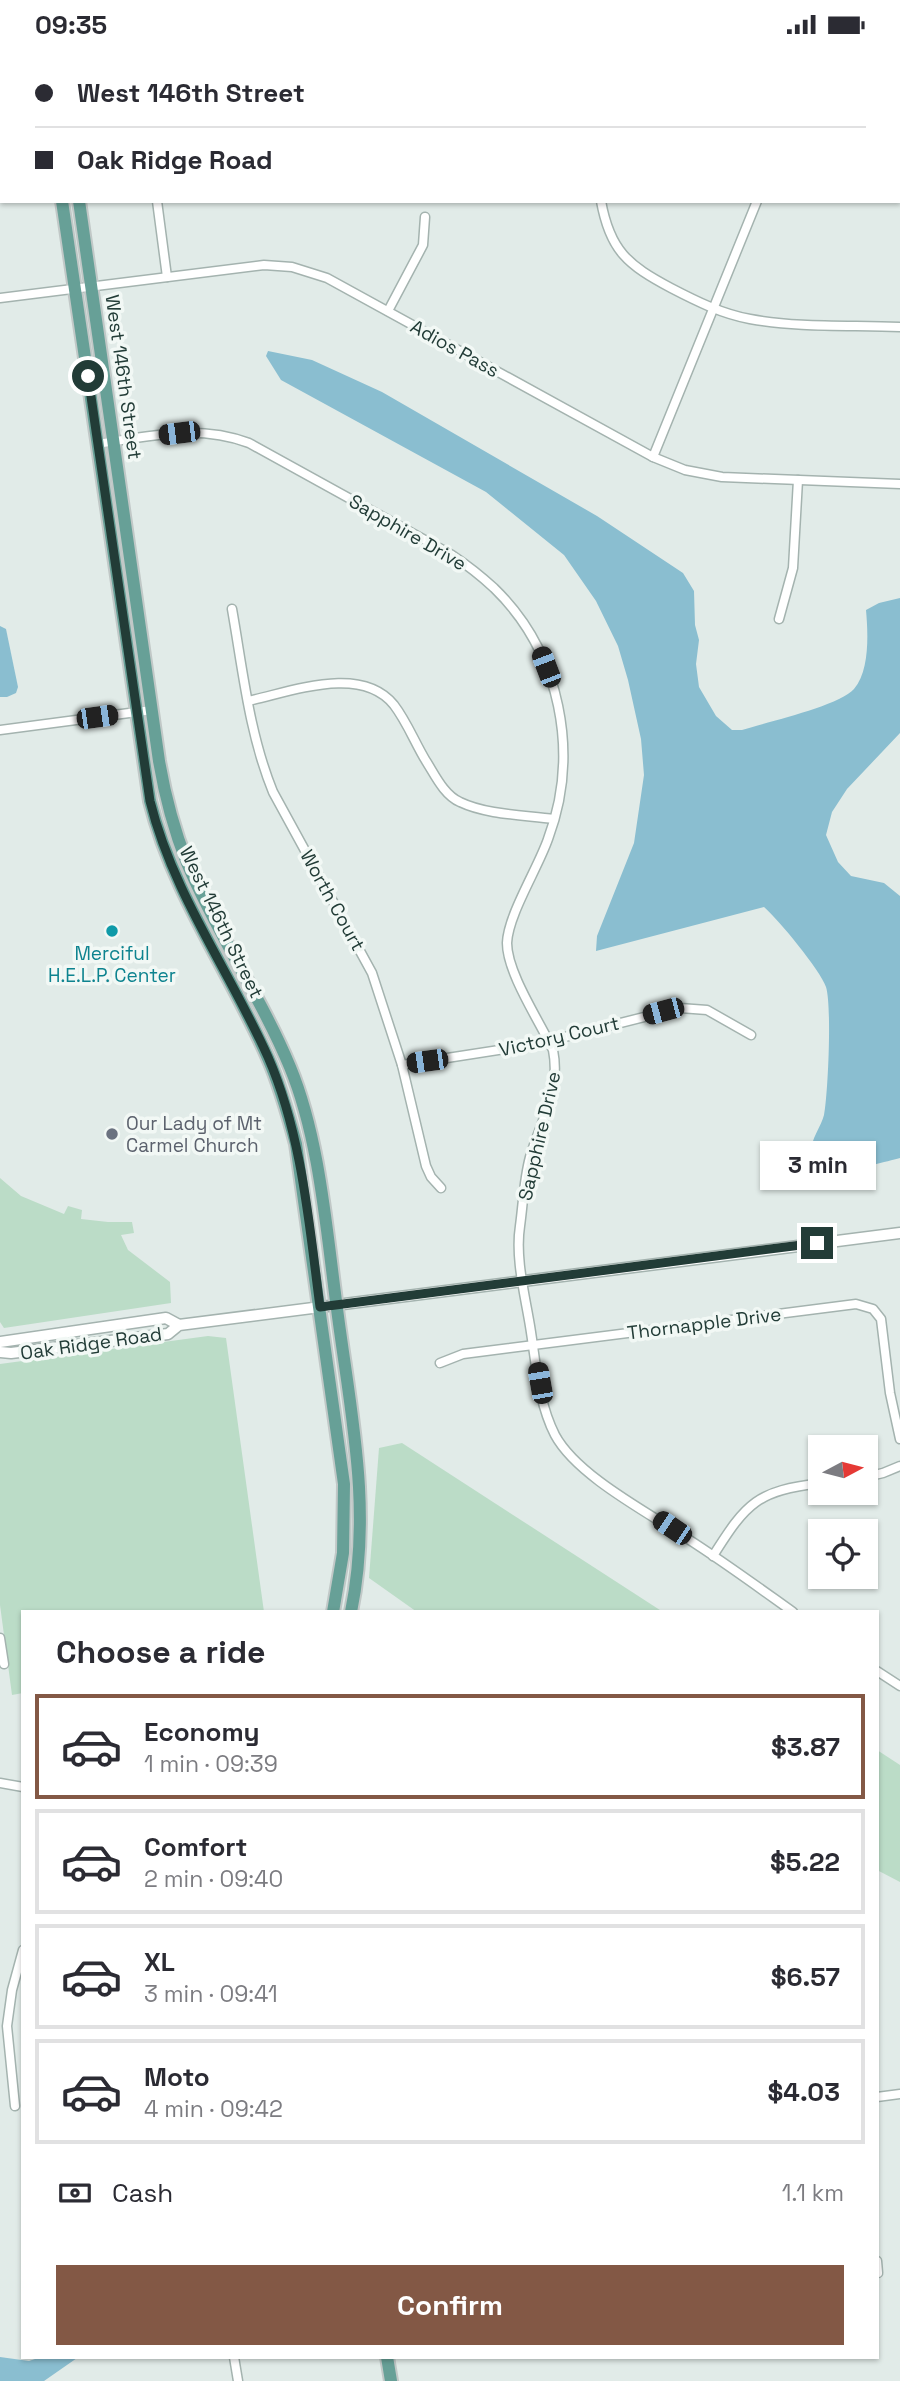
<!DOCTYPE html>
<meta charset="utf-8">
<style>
:root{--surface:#fff;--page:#f7f7f7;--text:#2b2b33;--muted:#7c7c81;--line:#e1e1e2;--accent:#835845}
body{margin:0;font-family:"Space Grotesk",sans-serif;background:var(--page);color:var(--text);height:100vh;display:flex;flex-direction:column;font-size:26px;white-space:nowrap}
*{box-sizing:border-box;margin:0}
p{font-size:23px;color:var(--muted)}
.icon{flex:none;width:38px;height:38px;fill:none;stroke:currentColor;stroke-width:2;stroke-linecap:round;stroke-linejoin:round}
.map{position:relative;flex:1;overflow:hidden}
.panel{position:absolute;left:21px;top:1561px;width:858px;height:749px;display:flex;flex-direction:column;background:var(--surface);border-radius:0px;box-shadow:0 2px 5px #0004}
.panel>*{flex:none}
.guide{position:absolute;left:0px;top:0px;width:901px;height:154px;box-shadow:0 2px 5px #0004;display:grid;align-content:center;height:154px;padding:0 35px;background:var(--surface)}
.needle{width:46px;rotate:83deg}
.buttons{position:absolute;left:808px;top:1386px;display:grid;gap:14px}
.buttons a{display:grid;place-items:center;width:70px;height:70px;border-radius:0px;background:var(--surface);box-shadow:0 2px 5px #0004;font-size:35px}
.end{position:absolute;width:32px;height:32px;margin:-16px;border:9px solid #223c37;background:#fff;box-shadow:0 0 0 4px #fff}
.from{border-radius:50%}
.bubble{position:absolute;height:49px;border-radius:0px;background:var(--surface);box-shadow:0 2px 5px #0004;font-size:23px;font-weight:600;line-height:49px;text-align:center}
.car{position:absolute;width:21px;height:42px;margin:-21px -10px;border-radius:9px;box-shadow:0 0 5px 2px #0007;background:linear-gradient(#222 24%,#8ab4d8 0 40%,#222 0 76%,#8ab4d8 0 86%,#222 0)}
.guide b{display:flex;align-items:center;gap:24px;height:66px;font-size:26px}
.guide b+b{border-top:2px solid var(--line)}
.guide i{width:18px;height:18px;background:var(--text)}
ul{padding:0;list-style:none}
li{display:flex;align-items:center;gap:21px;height:105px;margin:0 14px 10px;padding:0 21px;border:4px solid var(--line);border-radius:0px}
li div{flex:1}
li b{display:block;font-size:26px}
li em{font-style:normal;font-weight:600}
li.on{border-color:var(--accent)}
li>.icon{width:63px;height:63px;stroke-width:1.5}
h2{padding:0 35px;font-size:32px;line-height:84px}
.pay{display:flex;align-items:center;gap:18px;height:77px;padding:0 35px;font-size:26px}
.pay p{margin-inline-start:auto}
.cta{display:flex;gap:14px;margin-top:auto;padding:14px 35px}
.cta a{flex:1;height:80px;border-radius:0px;background:var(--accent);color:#fff;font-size:28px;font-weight:600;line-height:80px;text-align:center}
.status{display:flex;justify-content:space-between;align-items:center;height:49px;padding:0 35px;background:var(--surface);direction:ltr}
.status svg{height:19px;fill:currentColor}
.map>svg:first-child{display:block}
.green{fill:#bbdcc7}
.water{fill:#8abed0}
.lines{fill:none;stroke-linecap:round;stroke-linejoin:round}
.minor-casing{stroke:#a4b3af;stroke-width:11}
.tertiary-casing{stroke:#a4b3af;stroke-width:13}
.primary-casing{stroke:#c1c8c7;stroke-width:16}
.minor{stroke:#fff;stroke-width:8}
.tertiary{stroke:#fff;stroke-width:10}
.primary{stroke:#67a097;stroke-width:12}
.route{stroke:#223c37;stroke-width:9}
.culture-dot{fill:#0f9aa8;stroke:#f2f8f5;stroke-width:2.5}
.worship-dot{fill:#6b7280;stroke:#f2f8f5;stroke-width:2.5}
.labels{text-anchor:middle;stroke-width:7;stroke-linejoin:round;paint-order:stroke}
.street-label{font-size:19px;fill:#223c37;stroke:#f2f8f5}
.culture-label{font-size:19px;fill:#0d838f;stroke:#f2f8f5}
.worship-label{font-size:19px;fill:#5b616d;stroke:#f2f8f5;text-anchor:start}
</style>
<div class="status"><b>09:35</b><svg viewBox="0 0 49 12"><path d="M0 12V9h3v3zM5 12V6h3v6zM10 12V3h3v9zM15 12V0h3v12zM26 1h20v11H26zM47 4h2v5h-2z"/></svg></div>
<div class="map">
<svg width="900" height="2332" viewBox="0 0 900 2332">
<rect width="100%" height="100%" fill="#e1ebe8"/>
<g class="green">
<path d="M0,1129L21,1147L64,1165L68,1157L82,1161L81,1170L108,1173H132L134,1184L121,1186L128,1201L170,1233L171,1254L4,1279L0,1273Z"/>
<path d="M208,1287L226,1289L264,1563H23V1644L12,1646L0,1556V1315Z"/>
<path d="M402,1394L663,1563H417L369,1529L379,1399Z"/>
<path d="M877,1701L900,1716V1833L877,1821Z"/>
</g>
<g class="water">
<path d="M268,302L312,311L382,343L597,467L683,524L694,542L695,576L699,591L696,615L699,638L716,667L732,681H742C767,673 839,657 854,640C870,621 868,584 866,561L879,554L900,549V684L847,740L832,763L826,786L838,813L851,827L884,834L900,847V1109C879,1114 828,1131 813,1111C805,1098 821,1079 824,1066C828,1045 832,957 826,938C820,921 778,870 764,858L596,902L597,887L634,794L644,726L641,690L628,631L618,597L596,552L564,506L486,443L281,331L266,307Z"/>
<path d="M0,577L6,580L18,638L16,644L7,648H0Z"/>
<path d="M0,2308L29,2312L41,2308L77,2309L44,2332H0Z"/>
</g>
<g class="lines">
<g class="minor-casing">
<g id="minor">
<path d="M135,0V2"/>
<path d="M287,0V2"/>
<path d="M460,0L463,2"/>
<path d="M750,0V2"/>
<path d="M563,2L576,0"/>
<path d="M0,74H2"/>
<path d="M157,152L167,228"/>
<path d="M601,152C610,202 628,216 671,239C696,252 722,265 750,270C798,279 851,276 900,278"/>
<path d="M0,249L264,216L292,218L327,229L653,408L685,421L722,428L900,435"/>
<path d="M388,262L423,196L425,168"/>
<path d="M97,395C150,387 197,375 249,394L452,506C467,516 481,527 494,539C561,604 580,705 548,790C538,819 508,866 507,894C507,924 540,973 553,1001C561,1041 541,1071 530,1108C524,1130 523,1155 520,1177C515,1209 525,1246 530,1277C536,1313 538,1353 555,1386C577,1427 649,1464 688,1490C724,1513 758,1538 793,1563"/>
<path d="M653,408L757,152"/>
<path d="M232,560C243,622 249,684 273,743L372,924L402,1016L426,1117L431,1128L441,1139"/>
<path d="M779,570L793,519L798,431"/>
<path d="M248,652C291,643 361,615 394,656C407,673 415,694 426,712C435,726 444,746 460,753C487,766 525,766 554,770"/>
<path d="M0,681L152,661"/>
<path d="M402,1016L537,995L680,959L707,961L751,986"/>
<path d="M440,1314L463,1305L856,1255L873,1260L881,1270L890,1344L900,1390"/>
<path d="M866,1428L883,1424L900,1417"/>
<path d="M713,1507C747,1453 757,1442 821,1434"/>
<path d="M0,1589L4,1615"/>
<path d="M877,1622L900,1637"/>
<path d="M0,1734L23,1738"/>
<path d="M877,2048L900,2045"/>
<path d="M15,2057L7,1977L12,1941L23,1901"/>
<path d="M877,2212L878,2224"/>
<path d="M234,2308L238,2332"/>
</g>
</g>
<g class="tertiary-casing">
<g id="tertiary">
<path d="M0,1293L166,1269L179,1276"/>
<path d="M0,1303L11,1304L168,1285L179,1276L900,1184"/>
</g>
</g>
<g class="primary-casing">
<g id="primary">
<path d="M40,0V2"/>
<path d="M57,0L58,2"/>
<path d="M62,152L150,752C173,845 230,922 268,1009C280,1036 288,1065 296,1095L344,1435L343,1504L333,1563"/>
<path d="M79,152L159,712C165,747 174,781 187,814C217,885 261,948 290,1018C319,1088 326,1177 336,1252C349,1357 373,1456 351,1563"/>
<path d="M387,2308L391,2332"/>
</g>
</g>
<use href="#minor" class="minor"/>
<use href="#tertiary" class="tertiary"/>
<use href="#primary" class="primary"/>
</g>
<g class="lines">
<path class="route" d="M88,327L150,752C173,845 229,921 268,1008C302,1086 309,1174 320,1258L817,1194"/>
</g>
<circle class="culture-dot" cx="112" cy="882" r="7"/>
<circle class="worship-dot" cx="112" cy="1085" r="7"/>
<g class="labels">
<g class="street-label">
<text transform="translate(455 299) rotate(29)" y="7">Adios Pass</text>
<text transform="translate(124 328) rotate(82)" y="7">West 146th Street</text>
<text transform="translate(408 483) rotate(30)" y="7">Sapphire Drive</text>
<text transform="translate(333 851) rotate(61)" y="7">Worth Court</text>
<text transform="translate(222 873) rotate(64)" y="7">West 146th Street</text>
<text transform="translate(559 987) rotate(-13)" y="7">Victory Court</text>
<text transform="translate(539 1087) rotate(-77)" y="7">Sapphire Drive</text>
<text transform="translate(704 1274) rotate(-7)" y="7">Thornapple Drive</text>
<text transform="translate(91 1294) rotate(-8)" y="7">Oak Ridge Road</text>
</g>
<g class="culture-label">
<text x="112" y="911">Merciful<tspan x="112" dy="22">H.E.L.P. Center</tspan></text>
</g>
<g class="worship-label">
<text x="126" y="1081">Our Lady of Mt<tspan x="126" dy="22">Carmel Church</tspan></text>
</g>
</g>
</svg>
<div class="buttons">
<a><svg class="needle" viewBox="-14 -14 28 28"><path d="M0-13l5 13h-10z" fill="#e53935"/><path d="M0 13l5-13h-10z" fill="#7c7c81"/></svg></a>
<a><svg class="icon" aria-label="locate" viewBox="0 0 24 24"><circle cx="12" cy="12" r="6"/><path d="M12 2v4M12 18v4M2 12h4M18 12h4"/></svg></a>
</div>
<i class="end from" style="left:88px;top:327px"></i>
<i class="end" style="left:817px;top:1194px"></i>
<div class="bubble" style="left:760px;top:1092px;width:116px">3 min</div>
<i class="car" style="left:179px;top:384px;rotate:263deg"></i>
<i class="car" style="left:546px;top:618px;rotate:339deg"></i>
<i class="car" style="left:97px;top:668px;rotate:82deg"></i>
<i class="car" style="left:663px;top:962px;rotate:255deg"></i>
<i class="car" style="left:427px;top:1012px;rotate:262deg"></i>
<i class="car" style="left:540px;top:1334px;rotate:350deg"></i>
<i class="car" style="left:672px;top:1479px;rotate:304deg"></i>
<div class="guide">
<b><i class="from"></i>West 146th Street</b>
<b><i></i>Oak Ridge Road</b>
</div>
<section class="panel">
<h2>Choose a ride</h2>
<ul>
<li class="on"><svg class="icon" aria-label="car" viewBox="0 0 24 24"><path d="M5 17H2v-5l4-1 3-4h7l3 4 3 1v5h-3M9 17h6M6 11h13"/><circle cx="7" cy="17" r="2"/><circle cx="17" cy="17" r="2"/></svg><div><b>Economy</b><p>1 min · 09:39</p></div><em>$3.87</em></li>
<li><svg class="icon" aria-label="car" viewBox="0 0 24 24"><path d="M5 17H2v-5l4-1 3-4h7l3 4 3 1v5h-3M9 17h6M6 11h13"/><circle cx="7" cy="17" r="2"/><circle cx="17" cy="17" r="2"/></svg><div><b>Comfort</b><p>2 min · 09:40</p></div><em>$5.22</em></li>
<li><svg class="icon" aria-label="car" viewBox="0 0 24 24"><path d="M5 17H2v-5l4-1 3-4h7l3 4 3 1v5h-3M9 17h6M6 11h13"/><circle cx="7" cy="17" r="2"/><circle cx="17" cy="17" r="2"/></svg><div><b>XL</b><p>3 min · 09:41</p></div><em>$6.57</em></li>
<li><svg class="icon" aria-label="car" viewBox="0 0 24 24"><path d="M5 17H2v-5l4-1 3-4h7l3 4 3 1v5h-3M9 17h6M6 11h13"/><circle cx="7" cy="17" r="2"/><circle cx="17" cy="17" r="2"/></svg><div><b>Moto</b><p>4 min · 09:42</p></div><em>$4.03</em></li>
</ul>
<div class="pay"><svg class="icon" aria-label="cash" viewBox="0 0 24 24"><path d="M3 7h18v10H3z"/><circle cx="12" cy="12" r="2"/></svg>Cash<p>1.1 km</p></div>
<div class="cta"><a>Confirm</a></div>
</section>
</div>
